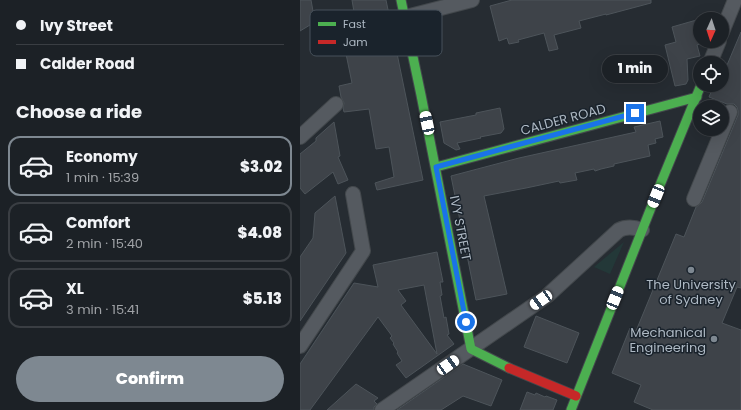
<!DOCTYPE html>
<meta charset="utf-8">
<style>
:root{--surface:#1c2126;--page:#25292e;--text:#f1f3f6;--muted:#a0a3a7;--line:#3a3e43;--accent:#7e8891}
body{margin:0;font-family:Poppins,sans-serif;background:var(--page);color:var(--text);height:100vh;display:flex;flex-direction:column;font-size:15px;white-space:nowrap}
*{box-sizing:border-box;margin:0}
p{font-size:13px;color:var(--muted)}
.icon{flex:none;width:22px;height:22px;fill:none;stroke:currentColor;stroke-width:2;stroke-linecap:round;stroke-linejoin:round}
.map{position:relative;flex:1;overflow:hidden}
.details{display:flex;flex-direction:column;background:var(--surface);width:300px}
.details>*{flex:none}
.hud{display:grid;align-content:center;height:88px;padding:0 16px;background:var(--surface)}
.needle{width:26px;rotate:183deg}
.fabs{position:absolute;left:393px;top:12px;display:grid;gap:8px}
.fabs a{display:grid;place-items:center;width:36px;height:36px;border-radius:50%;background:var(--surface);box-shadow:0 4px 16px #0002,0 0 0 1px var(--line);font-size:20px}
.end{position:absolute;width:18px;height:18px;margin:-9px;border:5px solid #1a73e8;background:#fff;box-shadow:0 0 0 2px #fff}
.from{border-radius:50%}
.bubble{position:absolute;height:28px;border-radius:14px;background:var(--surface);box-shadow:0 4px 16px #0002,0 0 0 1px var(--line);font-size:13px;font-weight:800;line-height:28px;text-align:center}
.car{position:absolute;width:12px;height:24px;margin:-12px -6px;border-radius:5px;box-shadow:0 0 3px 1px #0007;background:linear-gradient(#fff 24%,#345 0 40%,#fff 0 76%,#345 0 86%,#fff 0)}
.hud b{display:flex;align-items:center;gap:14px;height:38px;font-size:15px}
.hud b+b{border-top:1px solid var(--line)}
.hud i{width:10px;height:10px;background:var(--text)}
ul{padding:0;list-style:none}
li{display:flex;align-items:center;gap:12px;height:60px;margin:0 8px 6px;padding:0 8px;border:2px solid var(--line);border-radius:12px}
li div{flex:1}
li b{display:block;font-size:15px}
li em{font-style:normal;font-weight:800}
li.current{border-color:var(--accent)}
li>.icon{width:36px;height:36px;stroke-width:1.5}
h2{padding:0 16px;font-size:18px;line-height:48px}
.button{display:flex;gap:8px;margin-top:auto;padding:8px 16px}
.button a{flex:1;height:46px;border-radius:24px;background:var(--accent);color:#fff;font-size:16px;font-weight:800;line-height:46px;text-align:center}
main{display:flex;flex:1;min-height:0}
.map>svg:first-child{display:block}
.green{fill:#233838}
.building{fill:#3e4349;stroke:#4d545a;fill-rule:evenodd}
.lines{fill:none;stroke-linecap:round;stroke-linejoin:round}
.street-casing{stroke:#43484c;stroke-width:16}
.fast-casing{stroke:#43484c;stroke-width:11}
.jam-casing{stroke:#43484c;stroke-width:11}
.street{stroke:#555a60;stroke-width:14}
.fast{stroke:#4caf50;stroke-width:9}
.jam{stroke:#c62828;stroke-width:9}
.route{stroke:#1a73e8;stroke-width:5}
.poi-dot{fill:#7e8891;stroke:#1a232c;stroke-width:1.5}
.labels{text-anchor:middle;stroke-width:3;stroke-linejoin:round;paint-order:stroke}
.street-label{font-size:13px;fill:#aeb9c4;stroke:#1a232c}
.poi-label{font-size:13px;fill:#aeb9c4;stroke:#1a232c}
.key{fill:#1a232c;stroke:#46505a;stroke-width:1}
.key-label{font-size:11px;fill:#aeb9c4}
</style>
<main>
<section class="details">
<div class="hud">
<b><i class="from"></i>Ivy Street</b>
<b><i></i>Calder Road</b>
</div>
<h2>Choose a ride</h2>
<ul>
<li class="current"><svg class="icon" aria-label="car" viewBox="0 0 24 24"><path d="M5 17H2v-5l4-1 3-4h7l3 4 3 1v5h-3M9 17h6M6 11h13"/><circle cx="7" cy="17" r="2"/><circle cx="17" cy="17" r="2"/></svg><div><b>Economy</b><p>1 min · 15:39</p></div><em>$3.02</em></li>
<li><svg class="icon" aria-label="car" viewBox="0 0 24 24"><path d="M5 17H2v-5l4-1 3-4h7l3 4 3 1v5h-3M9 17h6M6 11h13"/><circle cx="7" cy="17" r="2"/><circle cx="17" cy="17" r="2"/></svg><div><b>Comfort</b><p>2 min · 15:40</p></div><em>$4.08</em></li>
<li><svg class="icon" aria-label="car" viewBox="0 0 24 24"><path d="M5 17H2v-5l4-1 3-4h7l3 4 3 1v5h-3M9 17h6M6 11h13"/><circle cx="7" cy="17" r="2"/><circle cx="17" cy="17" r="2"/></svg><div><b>XL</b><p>3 min · 15:41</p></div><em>$5.13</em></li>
</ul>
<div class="button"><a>Confirm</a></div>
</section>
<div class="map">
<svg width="441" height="410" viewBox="0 0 441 410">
<rect width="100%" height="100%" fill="#262c32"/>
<path class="green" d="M324,242L310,274L294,267Z"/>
<g class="building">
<path d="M0,0H11L15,22L0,31Z"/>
<path d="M52,0H86L123,180L77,190L75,183L94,177L89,147L76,149L69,109L44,112L43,108L44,103L41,97L39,86L52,83L38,15L54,12Z"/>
<path d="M212,0H351V3L306,15V14L279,21L281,28L254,35L258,49L249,51L244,33L218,40L219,42L209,44L207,38L199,41L190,6Z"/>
<path d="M400,19V44L397,45L400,56L387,59L388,80L386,84L375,86L365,45L376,42L372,27Z"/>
<path d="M441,32V288L437,287L422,323L441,330V410H353L334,402L341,385L312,373L330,328L336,331L362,268L376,234L384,237L396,207L399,205L402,202L438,115V111L437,107L434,104H427L409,97L414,85H422V77Z"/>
<path d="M200,108L204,129L201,133L180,137L181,138L157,143L160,149L156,150L144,143L140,122L176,115V113Z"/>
<path d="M360,121L363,137L355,139L356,143L348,145L350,156L314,164V166L301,169L295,171L294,169L275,173L277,180L260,183L259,181L226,188L184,196L207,294L176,300L151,176L219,158L336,132L334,127Z"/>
<path d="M34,122L40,156L38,157L48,180L38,184L33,172L5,194L0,188V154L16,141V138Z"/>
<path d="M35,196L46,253L0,321V257L13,238L15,213Z"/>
<path d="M137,252L143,282H140L142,295L140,296L144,318L146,317L149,334L147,335L154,344L106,378L96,365L102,361L97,353L98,352L93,344L94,343L90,338L92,336L78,317L10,410H0V364L54,283L78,287L73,265ZM124,285L127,301L137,354L101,305L106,301L98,290Z"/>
<path d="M236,316L279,333L267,363L224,347Z"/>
<path d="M163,364L202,380L191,406L163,396L141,410H97Z"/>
<path d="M56,384L78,398L74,401L77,404L74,407V410H27Z"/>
<path d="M227,392L235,395L236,393L245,397L246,396L257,400L253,410H220Z"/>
</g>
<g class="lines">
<g class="street-casing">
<g id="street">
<path d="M106,17L172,0"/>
<path d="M422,32L435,0"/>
<path d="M410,63L419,41"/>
<path d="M0,137L36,104"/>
<path d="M394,199L430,112"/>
<path d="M0,346L63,251L53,194"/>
<path d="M82,410L247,296L319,230C327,226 334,227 342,230"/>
</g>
</g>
<g class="fast-casing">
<g id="fast">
<path d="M101,0L121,95L171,349L209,368"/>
<path d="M136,167L397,97"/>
<path d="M271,410L360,185L401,85"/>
</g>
</g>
<g class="jam-casing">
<path id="jam" d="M209,368L276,396"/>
</g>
<use href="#street" class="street"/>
<use href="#fast" class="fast"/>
<use href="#jam" class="jam"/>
</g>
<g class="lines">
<path class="route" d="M166,322L136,167L335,113"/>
</g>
<g class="poi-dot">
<circle cx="391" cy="270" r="4"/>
<circle cx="414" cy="339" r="4"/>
</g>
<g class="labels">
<g class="street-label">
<text transform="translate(263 119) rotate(-15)" y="5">CALDER ROAD</text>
<text transform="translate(161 228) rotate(79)" y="5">IVY STREET</text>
</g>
<g class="poi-label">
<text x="391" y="289">The University<tspan x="391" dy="15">of Sydney</tspan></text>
<text x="406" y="337" text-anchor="end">Mechanical<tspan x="406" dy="15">Engineering</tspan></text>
</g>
</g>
<rect x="10" y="10" width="132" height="46" rx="6" class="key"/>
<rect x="18" y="22" width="18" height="4" fill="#4caf50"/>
<rect x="18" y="40" width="18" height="4" fill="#c62828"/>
<g class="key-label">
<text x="43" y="28">Fast</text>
<text x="43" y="46">Jam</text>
</g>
</svg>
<div class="fabs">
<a><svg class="needle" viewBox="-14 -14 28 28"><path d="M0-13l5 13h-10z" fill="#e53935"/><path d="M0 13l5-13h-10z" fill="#a0a3a7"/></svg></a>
<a><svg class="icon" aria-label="locate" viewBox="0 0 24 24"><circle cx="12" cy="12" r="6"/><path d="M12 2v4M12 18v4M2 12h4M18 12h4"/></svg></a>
<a><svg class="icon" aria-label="layers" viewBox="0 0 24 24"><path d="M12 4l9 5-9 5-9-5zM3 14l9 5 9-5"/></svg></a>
</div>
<i class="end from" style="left:166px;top:322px"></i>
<i class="end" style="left:335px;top:113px"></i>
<div class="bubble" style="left:302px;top:55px;width:66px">1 min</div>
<i class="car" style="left:127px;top:123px;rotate:348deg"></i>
<i class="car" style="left:356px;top:196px;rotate:202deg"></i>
<i class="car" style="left:315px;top:298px;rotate:22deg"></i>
<i class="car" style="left:241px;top:300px;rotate:235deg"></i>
<i class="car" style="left:148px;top:365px;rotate:55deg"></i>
</div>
</main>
